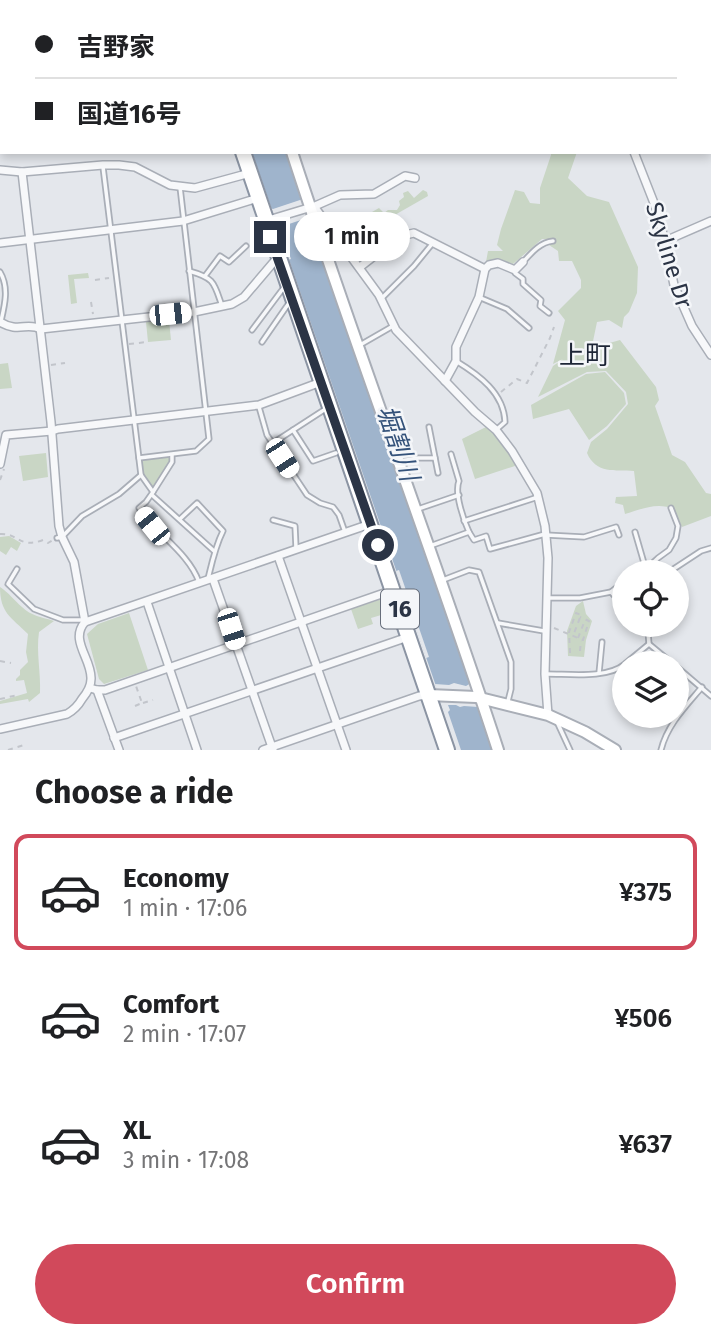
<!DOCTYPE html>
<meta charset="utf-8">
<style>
:root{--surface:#fff;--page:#f2f2f2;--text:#202124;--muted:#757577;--line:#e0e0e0;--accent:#d1495b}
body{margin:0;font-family:"Fira Sans","Noto Sans JP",sans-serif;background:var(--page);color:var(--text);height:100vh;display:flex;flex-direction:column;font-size:26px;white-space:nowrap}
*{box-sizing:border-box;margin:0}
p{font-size:23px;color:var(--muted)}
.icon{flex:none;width:38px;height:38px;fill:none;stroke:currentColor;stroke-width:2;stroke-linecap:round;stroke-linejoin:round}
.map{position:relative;height:750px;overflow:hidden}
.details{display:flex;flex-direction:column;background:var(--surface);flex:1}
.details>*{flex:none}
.guide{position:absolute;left:0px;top:0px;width:712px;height:154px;box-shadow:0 4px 10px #0003;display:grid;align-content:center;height:154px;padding:0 35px;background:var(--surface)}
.tools{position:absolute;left:612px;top:560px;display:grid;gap:14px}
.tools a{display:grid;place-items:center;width:77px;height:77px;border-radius:50%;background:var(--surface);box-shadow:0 4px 10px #0003;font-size:35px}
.end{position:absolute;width:32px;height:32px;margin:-16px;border:9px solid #2b3445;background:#fff;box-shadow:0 0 0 4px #fff}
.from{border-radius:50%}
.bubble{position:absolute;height:49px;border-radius:24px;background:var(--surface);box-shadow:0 4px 10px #0003;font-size:23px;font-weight:600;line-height:49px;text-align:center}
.car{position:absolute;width:21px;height:42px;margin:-21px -10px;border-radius:9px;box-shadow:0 0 5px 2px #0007;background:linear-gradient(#fff 24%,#345 0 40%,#fff 0 76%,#345 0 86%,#fff 0)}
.guide b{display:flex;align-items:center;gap:24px;height:66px;font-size:26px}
.guide b+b{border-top:2px solid var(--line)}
.guide i{width:18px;height:18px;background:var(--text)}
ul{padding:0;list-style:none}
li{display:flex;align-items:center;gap:21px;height:116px;margin:0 14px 10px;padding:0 21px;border:4px solid transparent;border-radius:14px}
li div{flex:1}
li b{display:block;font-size:26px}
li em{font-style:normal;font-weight:600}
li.current{border-color:var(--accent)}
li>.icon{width:63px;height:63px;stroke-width:1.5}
h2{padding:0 35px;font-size:32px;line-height:84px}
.primary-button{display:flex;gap:14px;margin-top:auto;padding:14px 35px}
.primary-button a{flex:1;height:80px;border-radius:42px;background:var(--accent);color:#fff;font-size:28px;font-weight:600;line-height:80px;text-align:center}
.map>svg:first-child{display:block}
.green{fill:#c9d6c5}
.water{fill:#9fb4cc}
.pier{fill:#e4e7ec}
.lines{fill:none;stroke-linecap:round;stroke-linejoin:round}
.lane-casing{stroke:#a9aeb7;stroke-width:7}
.street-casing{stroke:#a9aeb7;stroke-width:10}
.secondary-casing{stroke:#a9aeb7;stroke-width:14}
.highway-casing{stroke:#8b94a3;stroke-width:18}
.path{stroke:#c2c5cb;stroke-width:2;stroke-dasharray:5 5;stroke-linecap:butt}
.lane{stroke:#f7f8fa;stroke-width:3.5}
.street{stroke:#f7f8fa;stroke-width:7}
.secondary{stroke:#fff;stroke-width:10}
.highway{stroke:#fff;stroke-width:14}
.route{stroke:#2b3445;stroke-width:9}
.labels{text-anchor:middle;stroke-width:5;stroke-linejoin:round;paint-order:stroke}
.shield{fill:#f4f6f9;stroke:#676e7b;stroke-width:2}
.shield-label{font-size:23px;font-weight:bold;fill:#2b3445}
.street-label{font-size:24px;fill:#2b3445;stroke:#f4f6f9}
.neighbourhood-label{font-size:26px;fill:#1d2536;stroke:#f4f6f9}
.water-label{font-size:26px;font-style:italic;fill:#34527a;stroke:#f4f6f9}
</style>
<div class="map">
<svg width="711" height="750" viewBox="0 0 711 750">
<rect width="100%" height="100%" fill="#e4e7ec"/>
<g class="green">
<path d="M0,0H91L92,2H2V35L0,36Z"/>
<path d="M551,152H577L568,178L587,196L609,202L638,267L637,293L629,312L624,317L622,328L609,320L597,322L592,346L567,355L620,340L656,387L659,400L655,406L672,455L685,462L706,493L711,494V516L682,527L674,509C657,502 642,509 625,514L623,505L615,503L616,497L637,496L634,471C615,470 596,474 587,453L591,442L607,429L628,404L626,392L606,371L587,372L538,397L553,366L563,359L553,364L565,320L558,311L581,288V280L572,261H559L558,251L549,245L555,239H542L513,264L500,260L486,262L488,251H503L497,245L501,229L515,190L524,192L530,203L540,204V188L551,155Z"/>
<path d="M423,190L427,192L428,196L386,220L362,231L361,229L374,218L372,212L379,208L384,213L388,210H397L400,205L399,201L404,197L403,193L408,191L414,198Z"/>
<path d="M88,273L89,278L74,279L77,303L71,304L68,275Z"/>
<path d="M169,320L171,340L148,342L146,322Z"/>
<path d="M8,363L12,388L0,389V364Z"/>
<path d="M605,372L624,393L626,404L607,426L589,440L569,409L533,419L531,405L586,374Z"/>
<path d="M486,427L494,433L518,465L475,479L462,439Z"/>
<path d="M46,453L48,477L23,481L19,456Z"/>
<path d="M171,456V460L153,488L143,477L141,460Z"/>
<path d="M9,536L21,543L17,551L11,547L6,555L0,551V537Z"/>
<path d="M0,587C9,593 14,600 22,607C31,616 42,617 54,621L39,632C36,652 41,673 40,693L29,702L28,699L0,704V701L27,693L24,680L16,681V679L20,675V670L28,662L26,652L28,634C11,617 0,613 0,587Z"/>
<path d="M382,599L384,600L388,613L371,618L373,624L358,629L351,609Z"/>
<path d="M583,601L586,614L592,621L586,640L584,657L568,656L567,631L576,606Z"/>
<path d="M129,613L148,670L104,684L99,679L87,634L98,624Z"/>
</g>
<path class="water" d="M252,152H287L300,197L329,274L370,398L476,697L492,750H458Z"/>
<g class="pier">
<path d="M303,199L309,219H304L280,227L291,259L288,260L270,208L273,209Z"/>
<path d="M399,570L429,657L426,658L396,571Z"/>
<path d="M454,683L466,686L471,683L478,707L464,706L460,707L456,705H448L450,710L448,712L461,750H457L435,684L449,685Z"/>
</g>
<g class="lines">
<g class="lane-casing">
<g id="lane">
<path d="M103,167L141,475L153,492L146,502L139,508C156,534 188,552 199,582"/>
<path d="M524,261C532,252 541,242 553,241"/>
<path d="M515,270V273L523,279V284L541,300L540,306L549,313"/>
<path d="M189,271C215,278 214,283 222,306"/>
<path d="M0,272C9,287 5,304 1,321"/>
<path d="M205,276L220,256L229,262L246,246"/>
<path d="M383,297L414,266L432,244"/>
<path d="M481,298L507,309L529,328"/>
<path d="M252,330L285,286"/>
<path d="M262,342L289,303"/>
<path d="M360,345L393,326"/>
<path d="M456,361C479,375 504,393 505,422L496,430"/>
<path d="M259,407L267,435L307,495L320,503L333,507L339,515L345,532"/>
<path d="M429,427L438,473"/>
<path d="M293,430L313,461L336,453"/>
<path d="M273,443L327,408"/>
<path d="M139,458L196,451L209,439L180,187"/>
<path d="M401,461L418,458H435"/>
<path d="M153,492L172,462V455"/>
<path d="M152,495L214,551"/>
<path d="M418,509L459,495"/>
<path d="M180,519L197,503L223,531C215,547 212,562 208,579"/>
<path d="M273,520L295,526L296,548"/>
<path d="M464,521L538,497"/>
<path d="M469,532L474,540L486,536L490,549L545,534"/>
<path d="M635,532L646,570"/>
<path d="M546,535L584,537L616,527L619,535"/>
<path d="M57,538L62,537L82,516L119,494L141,475"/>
<path d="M430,546L469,532C464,521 454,493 459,481L451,454"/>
<path d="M17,569L8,584L34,609L63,620H82L84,621"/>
<path d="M643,572L658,558L669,550L676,538L678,526L671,508"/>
<path d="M669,572L701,551L711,548"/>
<path d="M443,580L469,570L479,572L511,662V689L508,701"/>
<path d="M611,592L625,607"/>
<path d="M547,598H580L611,592L625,581"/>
<path d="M677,609L684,604"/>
<path d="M498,623L544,631"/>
<path d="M641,625L648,632L649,644L672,663"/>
<path d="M648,632L657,625"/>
<path d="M626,663L649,644"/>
<path d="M677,667L711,696"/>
<path d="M599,673L602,642"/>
<path d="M547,674C570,674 607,679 625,664"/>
<path d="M558,724L570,750"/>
<path d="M661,750C667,725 686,706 702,687"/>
</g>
</g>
<g class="street-casing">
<g id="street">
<path d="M568,0L569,2"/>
<path d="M325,2L329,0"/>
<path d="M634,152L654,203L665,241L674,285L692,326L711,355"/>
<path d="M0,170L22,172L103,165H119L135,167L170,185L195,188L250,173"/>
<path d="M22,172L51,422L59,526L62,537L74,562L85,622"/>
<path d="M311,208L316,209L379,295L396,330L475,412L496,430L512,451L537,493L545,526L548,558L545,674L548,715"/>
<path d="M265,221L315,206L340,195L374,194L405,176L415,178"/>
<path d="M665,241L711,221"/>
<path d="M0,243L183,221L258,198"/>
<path d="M360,267L396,239L401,236L414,233L485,269"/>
<path d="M0,322C18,333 27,322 41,329L194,312L232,304L244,297L278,257"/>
<path d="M445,381L456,361V347L479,297L485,269L489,265L498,263L515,270L523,262"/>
<path d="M0,464L6,435L52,431L58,429L259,405L321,382"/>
<path d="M278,556L346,750"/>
<path d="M213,579L273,750"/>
<path d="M147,602L197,750"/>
<path d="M90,688L97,690H105L393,590"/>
<path d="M97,690L119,750"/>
<path d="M0,729L67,714C74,710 78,706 82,699C87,693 91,687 91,679C92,659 69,640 85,622L370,524"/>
<path d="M114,738L408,637"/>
<path d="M263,750L419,696L429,695"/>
</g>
</g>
<g class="secondary-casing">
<g id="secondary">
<path d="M248,0V2"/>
<path d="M292,152C357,353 433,550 498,750"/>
<path d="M429,695L476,697L548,715L585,732L615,750"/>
</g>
</g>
<g class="highway-casing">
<g id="highway">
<path d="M183,0L184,2"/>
<path d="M243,152C310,352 380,550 447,750"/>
</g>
</g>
<g class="path">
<path d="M95,280L109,278"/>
<path d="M91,302L93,314"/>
<path d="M129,344L147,342"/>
<path d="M51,365L65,363"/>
<path d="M501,392L517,379L527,383L550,338L554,327"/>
<path d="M0,480L4,469"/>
<path d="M0,534C19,533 19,549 43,540L48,543L53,540"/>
<path d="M554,628L583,640L589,621L580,617"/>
<path d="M578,638L585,620"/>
<path d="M580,651L581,641"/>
<path d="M570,653L569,632L576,613L581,615L573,636"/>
<path d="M0,661L11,663"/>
<path d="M0,699L18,695"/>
<path d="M143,703L153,700"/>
<path d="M135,706L142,703L136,686"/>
<path d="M8,750L24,745"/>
</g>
<use href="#lane" class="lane"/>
<use href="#street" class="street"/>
<use href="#secondary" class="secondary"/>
<use href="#highway" class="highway"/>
</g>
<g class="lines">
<path class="route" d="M270,237L378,545"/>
</g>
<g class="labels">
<rect class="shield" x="381" y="589.5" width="38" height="39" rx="5"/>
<g class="shield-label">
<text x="400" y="617">16</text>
</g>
<g class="street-label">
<text transform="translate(669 255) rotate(73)" y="8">Skyline Dr</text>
</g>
<g class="neighbourhood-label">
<text x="585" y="364">上町</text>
</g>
<g class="water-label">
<text transform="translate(398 443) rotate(71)" y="9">堀割川</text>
</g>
</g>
</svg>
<div class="tools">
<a><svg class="icon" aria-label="locate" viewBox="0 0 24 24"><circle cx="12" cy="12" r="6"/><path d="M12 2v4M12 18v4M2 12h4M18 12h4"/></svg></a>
<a><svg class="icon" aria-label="layers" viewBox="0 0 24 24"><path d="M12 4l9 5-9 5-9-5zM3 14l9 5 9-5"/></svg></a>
</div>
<i class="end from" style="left:378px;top:545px"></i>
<i class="end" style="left:270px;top:237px"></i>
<div class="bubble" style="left:294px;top:212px;width:116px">1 min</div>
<i class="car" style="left:170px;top:314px;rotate:84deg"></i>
<i class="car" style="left:282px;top:458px;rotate:147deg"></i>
<i class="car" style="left:152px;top:526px;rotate:321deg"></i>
<i class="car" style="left:231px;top:629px;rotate:162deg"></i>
<div class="guide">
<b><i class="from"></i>吉野家</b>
<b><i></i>国道16号</b>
</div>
</div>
<section class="details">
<h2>Choose a ride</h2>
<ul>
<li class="current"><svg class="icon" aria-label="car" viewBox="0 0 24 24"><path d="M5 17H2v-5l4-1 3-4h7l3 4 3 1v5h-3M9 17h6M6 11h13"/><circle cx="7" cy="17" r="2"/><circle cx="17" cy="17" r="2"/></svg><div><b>Economy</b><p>1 min · 17:06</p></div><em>¥375</em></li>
<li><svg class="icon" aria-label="car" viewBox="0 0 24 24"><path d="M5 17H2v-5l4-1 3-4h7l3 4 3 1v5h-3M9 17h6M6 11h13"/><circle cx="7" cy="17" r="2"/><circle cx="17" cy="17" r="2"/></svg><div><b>Comfort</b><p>2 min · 17:07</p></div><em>¥506</em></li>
<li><svg class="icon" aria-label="car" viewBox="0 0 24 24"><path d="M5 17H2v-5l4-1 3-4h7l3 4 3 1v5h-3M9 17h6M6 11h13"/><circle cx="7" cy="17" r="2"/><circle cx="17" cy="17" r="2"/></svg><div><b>XL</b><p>3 min · 17:08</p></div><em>¥637</em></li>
</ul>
<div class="primary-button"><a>Confirm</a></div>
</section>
